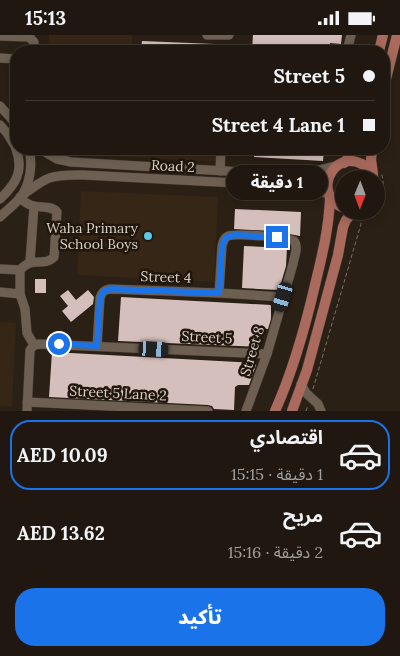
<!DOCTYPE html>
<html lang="ar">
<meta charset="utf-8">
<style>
:root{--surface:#201810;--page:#282119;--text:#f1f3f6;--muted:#a2a09f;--line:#3d3730;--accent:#1a73e8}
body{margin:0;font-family:Lora,"Noto Sans Arabic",serif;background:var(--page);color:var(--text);direction:rtl;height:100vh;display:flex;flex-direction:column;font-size:19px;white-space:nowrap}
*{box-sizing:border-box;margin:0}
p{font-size:16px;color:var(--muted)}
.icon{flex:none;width:28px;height:28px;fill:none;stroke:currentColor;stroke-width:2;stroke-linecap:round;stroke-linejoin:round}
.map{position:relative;height:376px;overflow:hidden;direction:ltr}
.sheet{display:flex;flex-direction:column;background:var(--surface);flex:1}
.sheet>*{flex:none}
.guide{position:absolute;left:10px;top:10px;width:380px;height:110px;border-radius:20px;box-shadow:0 2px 12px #0003,0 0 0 1px var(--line);direction:rtl;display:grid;align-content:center;height:110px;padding:0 15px;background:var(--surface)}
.needle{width:32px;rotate:181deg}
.fabs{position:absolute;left:335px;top:135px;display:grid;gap:10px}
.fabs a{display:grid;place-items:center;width:50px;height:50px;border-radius:50%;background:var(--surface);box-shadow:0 2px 12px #0003,0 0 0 1px var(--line);font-size:25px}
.end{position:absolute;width:22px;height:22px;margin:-11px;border:6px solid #1a73e8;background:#fff;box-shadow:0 0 0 2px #fff}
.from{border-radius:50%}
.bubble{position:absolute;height:35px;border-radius:18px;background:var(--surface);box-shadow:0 2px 12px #0003,0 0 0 1px var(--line);font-size:16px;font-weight:800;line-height:35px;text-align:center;direction:rtl}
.car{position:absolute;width:15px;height:30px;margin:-15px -8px;border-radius:6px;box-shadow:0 0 4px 1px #0007;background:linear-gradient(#222 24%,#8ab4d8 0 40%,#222 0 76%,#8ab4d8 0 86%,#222 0)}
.guide b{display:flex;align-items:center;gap:18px;height:48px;font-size:19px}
.guide b+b{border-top:1px solid var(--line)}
.guide i{width:12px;height:12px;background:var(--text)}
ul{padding:9px 0 0;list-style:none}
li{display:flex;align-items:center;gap:15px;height:70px;margin:0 10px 8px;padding:0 5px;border:2px solid transparent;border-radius:20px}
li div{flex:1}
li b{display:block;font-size:19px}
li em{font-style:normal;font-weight:800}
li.active{border-color:var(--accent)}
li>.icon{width:45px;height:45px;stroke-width:1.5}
.action{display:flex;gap:10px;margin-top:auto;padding:10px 15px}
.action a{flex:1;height:58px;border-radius:20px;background:var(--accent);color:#fff;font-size:20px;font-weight:800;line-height:58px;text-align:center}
.status{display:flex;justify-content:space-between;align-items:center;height:35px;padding:0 25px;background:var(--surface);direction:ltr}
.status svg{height:14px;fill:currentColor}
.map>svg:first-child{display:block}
.built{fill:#352616}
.building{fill:#d5bfbc}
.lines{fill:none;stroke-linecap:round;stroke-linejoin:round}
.minor-casing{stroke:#423932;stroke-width:10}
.major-casing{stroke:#423932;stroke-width:11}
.path{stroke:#7a7067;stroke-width:1;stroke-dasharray:4 2.5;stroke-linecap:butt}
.minor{stroke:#6d6053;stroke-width:9}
.major{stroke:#aa6a5e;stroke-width:10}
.route{stroke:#1a73e8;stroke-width:6}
.poi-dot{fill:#5cc7e7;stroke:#21160c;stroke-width:2}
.labels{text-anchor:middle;stroke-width:5;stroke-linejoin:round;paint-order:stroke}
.street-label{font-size:14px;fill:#d7d0c9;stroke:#21160c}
.poi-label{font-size:14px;fill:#d7d0c9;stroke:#21160c;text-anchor:end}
</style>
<div class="status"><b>15:13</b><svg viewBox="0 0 49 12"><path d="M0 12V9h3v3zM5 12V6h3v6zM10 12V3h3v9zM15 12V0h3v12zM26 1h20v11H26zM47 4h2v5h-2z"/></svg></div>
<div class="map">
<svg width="400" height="376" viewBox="0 0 400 376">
<rect width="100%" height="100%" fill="#2b2015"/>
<g class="built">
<path d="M49,0H132V16H48Z"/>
<path d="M84,114H223V127L83,120Z"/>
<path d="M81,156L218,162L214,247L77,240Z"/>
<path d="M0,287L16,288L12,372L0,371Z"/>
</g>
<g class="building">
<path d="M253,0H342L341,9L330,8V16H252Z"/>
<path d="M142,6L239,10V16H141Z"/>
<path d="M254,114H324L323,126L254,122Z"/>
<path d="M235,174L301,177L300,201L273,196L234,194Z"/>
<path d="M244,211L287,213L286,231L279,255L242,253Z"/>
<rect x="35" y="244" width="11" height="14"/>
<path d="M68,255L76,265L88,255L94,262L93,269L71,287L62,276L68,271L60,261Z"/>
<path d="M121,262L271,270V284L268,294L260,293L259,312L118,306Z"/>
<path d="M52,317L256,328V330L249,350H238L235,352L234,375L214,374L212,371L208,370L49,362Z"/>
</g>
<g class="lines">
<g class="minor-casing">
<g id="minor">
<path d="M207,0H229"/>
<path d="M0,1L29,2L34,7V16"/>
<path d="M347,16L351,0"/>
<path d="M0,23L16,24"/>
<path d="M0,71L16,89"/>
<path d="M0,90L7,98L16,113"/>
<path d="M40,114L57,124L71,127L279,139L319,135L339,130"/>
<path d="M220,136L221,114"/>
<path d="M0,164C16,149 24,136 16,114"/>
<path d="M0,182C6,176 14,170 20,163C30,150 33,130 29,114"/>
<path d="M30,227L34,171"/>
<path d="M0,234L20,235"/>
<path d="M0,257L20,259"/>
<path d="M219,258L222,211C223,207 224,203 228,201C234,198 289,202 294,206C299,212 294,222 293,229L267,319L246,376"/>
<path d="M34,310L27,298L25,274L20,259V235C33,220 43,233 54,222L57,177C49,167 32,178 20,162C47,142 50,139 84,140L296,151L316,154L329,160"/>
<path d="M97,311L100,263C102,257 104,255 110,254L219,258L283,262"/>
<path d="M301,349L306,358L318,369L321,376"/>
<path d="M27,367L208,376"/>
<path d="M27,376L30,315L34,310L40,309L267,319"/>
</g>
</g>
<g class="major-casing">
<g id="major">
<path d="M379,16L383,0"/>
<path d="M384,52L397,0"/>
<path d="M372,114L371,125L373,139"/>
<path d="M344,128L349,122L353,114"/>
<path d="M344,173C311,160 333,114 362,129C368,132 372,137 374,144"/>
<path d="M275,376C293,336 305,293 315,250C322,221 329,193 330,163"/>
<path d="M292,376L307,335L338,220L343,192L346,185L354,176"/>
</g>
</g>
<g class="path">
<path d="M376,168C381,158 386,149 381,138"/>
<path d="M361,181L368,176"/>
<path d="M313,354L361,189V180"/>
<path d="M306,376L308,370"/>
</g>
<use href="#minor" class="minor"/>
<use href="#major" class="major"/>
</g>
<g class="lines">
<path class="route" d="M59,309L97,311L100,263L104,256L110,254L219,258L222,211L224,206L227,202L235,200L277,202"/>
</g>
<circle class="poi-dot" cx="148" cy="201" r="5"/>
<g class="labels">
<g class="street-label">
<text transform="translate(173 131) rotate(3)" y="5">Road 2</text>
<text transform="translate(166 242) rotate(2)" y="5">Street 4</text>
<text transform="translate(207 302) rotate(3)" y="5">Street 5</text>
<text transform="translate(252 316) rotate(-73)" y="5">Street 8</text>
<text transform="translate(118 358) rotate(3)" y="5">Street 5 Lane 2</text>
</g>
<g class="poi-label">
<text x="138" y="198">Waha Primary<tspan x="138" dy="16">School Boys</tspan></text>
</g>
</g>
</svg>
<div class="fabs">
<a><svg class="needle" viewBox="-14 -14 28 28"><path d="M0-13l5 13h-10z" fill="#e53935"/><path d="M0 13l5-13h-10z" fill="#a2a09f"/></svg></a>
</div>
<i class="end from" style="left:59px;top:309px"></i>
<i class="end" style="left:277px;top:202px"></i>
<div class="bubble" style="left:226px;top:130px;width:102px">1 دقيقة</div>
<i class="car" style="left:283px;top:262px;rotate:197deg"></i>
<i class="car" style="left:154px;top:314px;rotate:93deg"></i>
<div class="guide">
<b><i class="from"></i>Street 5</b>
<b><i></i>Street 4 Lane 1</b>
</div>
</div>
<section class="sheet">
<ul>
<li class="active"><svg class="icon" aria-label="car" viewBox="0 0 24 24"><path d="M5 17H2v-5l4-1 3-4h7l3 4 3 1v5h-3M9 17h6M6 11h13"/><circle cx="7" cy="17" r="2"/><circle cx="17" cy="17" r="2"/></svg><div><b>اقتصادي</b><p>1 دقيقة · 15:15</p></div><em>AED 10.09</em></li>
<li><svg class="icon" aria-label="car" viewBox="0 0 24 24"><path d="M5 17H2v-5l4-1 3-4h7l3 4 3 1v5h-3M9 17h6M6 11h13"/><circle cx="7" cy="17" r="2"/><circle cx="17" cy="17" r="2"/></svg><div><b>مريح</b><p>2 دقيقة · 15:16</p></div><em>AED 13.62</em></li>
</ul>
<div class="action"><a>تأكيد</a></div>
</section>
